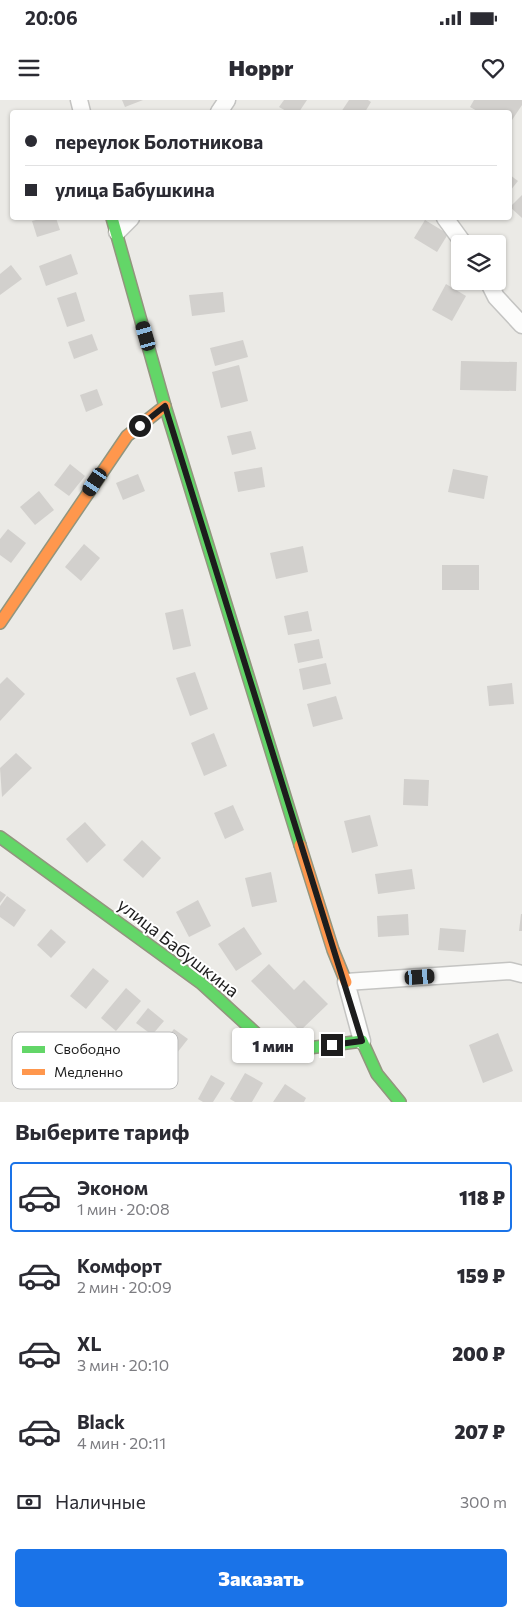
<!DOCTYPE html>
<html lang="ru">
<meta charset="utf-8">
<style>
:root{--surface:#fff;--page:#f2f2f3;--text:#2b2b33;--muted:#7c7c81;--line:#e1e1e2;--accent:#1a73e8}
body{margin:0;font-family:Commissioner,sans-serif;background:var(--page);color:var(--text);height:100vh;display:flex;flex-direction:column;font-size:19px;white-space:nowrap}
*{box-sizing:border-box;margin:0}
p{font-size:16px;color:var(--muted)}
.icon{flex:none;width:28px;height:28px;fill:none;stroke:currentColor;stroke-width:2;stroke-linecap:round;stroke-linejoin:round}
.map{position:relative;height:1002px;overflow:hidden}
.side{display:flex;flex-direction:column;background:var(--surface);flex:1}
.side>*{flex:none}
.guide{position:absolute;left:10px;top:10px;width:502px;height:110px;border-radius:5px;box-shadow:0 1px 4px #0004;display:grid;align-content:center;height:110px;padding:0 15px;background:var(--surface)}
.tools{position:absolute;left:451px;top:135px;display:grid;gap:10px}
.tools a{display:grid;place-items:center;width:55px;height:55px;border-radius:5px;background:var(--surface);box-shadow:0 1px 4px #0004;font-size:25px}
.end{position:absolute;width:22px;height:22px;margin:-11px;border:6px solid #1d1d1d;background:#fff;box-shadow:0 0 0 2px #fff}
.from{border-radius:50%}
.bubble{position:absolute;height:35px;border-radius:5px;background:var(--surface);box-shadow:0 1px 4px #0004;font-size:16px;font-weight:800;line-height:35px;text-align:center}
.car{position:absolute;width:15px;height:30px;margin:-15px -8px;border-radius:6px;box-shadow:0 0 4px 1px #0007;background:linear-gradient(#222 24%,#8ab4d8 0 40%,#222 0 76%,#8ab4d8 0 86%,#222 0)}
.guide b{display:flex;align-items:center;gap:18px;height:48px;font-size:19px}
.guide b+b{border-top:1px solid var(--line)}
.guide i{width:12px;height:12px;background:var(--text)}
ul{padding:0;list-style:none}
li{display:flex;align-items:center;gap:15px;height:70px;margin:0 10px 8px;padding:0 5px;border:2px solid transparent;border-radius:5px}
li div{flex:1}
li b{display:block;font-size:19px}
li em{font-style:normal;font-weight:800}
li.on{border-color:var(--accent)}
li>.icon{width:45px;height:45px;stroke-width:1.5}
h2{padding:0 15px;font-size:22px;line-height:60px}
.pay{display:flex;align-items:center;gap:12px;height:55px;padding:0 15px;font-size:19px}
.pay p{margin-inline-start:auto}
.cta{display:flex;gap:10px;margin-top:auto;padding:10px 15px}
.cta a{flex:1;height:58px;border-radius:5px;background:var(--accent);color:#fff;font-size:20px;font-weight:800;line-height:58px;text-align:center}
.status{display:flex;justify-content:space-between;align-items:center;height:35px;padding:0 25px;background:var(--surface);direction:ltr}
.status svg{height:14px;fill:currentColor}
header{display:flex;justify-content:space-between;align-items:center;height:65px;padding:0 15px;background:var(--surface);font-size:22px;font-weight:800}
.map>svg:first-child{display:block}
.building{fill:#d2d0cd}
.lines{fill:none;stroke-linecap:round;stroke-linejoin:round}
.street-casing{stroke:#c4c4c2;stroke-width:19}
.fast-casing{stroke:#92957e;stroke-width:14}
.slow-casing{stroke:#92957e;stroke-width:14}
.street{stroke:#fcfcfb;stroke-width:16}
.fast{stroke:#63d668;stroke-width:11}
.slow{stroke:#ff974d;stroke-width:11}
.route{stroke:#1d1d1d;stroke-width:6}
.labels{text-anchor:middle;stroke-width:4;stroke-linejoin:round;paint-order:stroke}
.street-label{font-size:18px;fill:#1d1d1d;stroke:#fff}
.key{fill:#fff;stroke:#bbb;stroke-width:1}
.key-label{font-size:14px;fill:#1d1d1d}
</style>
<div class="status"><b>20:06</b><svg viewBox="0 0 49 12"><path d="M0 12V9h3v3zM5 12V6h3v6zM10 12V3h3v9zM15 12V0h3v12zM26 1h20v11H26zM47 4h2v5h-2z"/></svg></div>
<header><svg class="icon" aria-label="menu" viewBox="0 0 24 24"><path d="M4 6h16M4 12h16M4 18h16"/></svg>Hoppr<svg class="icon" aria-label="heart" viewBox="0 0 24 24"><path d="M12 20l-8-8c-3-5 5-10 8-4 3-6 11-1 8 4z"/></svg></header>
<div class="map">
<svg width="522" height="1002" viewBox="0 0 522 1002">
<rect width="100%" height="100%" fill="#ebeae6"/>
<g class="building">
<path d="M122,0H143L125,7Z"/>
<path d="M284,0H307L299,12H288L279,7Z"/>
<path d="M349,0H368L371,2L365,12H341Z"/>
<path d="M474,0H522V5L510,23V12H479L470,7Z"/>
<path d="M510,75L518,81L510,91Z"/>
<path d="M522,95V118L510,107Z"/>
<path d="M44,118H56L60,130L37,137L32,121Z"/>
<path d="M425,120L448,134L437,152L414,138Z"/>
<path d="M71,154L78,174L46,186L39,166Z"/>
<path d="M11,165L22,179L0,195V174Z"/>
<path d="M446,184L466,196L452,221L432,210Z"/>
<path d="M76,192L85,221L67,227L57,198Z"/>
<path d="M223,192L225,212L192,216L189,195Z"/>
<path d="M92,234L98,250L74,259L68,242Z"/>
<path d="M243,240L248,257L215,266L210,248Z"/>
<path d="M461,261L517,262L516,291L460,290Z"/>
<path d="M239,265L248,301L221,308L212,272Z"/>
<path d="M97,289L103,305L86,312L80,295Z"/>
<path d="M251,331L256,349L232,355L227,336Z"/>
<path d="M70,364L85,376L69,396L54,385Z"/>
<path d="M262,367L265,387L238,392L234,372Z"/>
<path d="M453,369L488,376L484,399L448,392Z"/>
<path d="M138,374L145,391L123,400L116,383Z"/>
<path d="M39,391L54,410L35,425L20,407Z"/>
<path d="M8,429L26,443L11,463L0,455V439Z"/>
<path d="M84,444L100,458L81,481L65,467Z"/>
<path d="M303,446L308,472L276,479L270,453Z"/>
<rect x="442" y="465" width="37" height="25"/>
<path d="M183,509L191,546L173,550L165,513Z"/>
<path d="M308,511L312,531L288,535L284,516Z"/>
<path d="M319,539L323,558L298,563L294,544Z"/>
<path d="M326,563L331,584L303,590L299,569Z"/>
<path d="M195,572L208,609L190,616L176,578Z"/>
<path d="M7,577L25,594L0,621V584Z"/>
<path d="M512,583L514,604L489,606L487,586Z"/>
<path d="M336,596L343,619L313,627L307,604Z"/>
<path d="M214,633L227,666L204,676L191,643Z"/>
<path d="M16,653L32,668L2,697L0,668Z"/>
<path d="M404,679L429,680L428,706L403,705Z"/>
<path d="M233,705L244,730L225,739L214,713Z"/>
<path d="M370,715L378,746L352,753L344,721Z"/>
<path d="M85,722L106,745L87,763L66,739Z"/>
<path d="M142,740L161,758L143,778L123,760Z"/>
<path d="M412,769L415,789L378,794L375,774Z"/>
<path d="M271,772L277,802L252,807L245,778Z"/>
<path d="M0,791L6,795L0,803Z"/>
<path d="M7,796L26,810L14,827L0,817V806Z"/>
<path d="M198,800L211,826L189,837L176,812Z"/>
<path d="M408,814L409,835L378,837L377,816Z"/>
<path d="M521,814H522V831H519Z"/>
<path d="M244,827L262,854L236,871L218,844Z"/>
<path d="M440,828L466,830L464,852L438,850Z"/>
<path d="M51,829L66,842L51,858L37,845Z"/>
<path d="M269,864L294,890L304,880L328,904L300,931L251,881Z"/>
<path d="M93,868L109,881L86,909L70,896Z"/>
<path d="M126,888L141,901L116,931L101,918Z"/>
<path d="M148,908L164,921L152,935L136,923Z"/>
<path d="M174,929L188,939L173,958L159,948Z"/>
<path d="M498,933L513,971L483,983L469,945Z"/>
<path d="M245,973L263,983L252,1002H235L230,999Z"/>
<path d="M211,975L225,983L213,1002H203L198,999Z"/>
<path d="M285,984L306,998L304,1002H273Z"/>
</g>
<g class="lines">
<g class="street-casing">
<g id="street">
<path d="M79,0L82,12"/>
<path d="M219,12L227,0"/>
<path d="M445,118L464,144"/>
<path d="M117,132L131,118"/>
<path d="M488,181L496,197L522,225"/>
<path d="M362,941L346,882L510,871L522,874"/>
</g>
</g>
<g class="fast-casing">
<g id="fast">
<path d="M112,118L165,306L300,745"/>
<path d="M0,737L201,883L271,947L301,949L362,941L377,974L400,1002"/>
</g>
</g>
<g class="slow-casing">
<g id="slow">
<path d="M0,523L127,336L165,306"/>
<path d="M300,745L333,850L346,882"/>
</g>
</g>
<use href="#street" class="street"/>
<use href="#fast" class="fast"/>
<use href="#slow" class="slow"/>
</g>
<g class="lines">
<path class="route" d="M140,326L165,306L362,941L332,945"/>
</g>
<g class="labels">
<g class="street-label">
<text transform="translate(178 848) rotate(38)" y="6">улица Бабушкина</text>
</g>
</g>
<rect x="12" y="932" width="166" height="57" rx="8" class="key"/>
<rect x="22" y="946" width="23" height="7" fill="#63d668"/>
<rect x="22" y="969" width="23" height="6" fill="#ff974d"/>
<g class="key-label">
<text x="54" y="954">Свободно</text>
<text x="54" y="977">Медленно</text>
</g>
</svg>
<div class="tools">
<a><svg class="icon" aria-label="layers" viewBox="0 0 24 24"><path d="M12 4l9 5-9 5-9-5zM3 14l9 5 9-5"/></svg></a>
</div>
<i class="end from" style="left:140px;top:326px"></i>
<i class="end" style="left:332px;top:945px"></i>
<div class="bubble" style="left:232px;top:928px;width:82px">1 мин</div>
<i class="car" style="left:146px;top:236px;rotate:344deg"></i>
<i class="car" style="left:95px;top:382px;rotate:214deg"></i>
<i class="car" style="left:420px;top:877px;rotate:86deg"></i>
<div class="guide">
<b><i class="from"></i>переулок Болотникова</b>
<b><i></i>улица Бабушкина</b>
</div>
</div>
<section class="side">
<h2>Выберите тариф</h2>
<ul>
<li class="on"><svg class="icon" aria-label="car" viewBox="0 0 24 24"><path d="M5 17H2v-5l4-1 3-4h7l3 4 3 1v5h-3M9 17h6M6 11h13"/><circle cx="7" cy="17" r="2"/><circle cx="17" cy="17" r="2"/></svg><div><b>Эконом</b><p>1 мин · 20:08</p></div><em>118 ₽</em></li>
<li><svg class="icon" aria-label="car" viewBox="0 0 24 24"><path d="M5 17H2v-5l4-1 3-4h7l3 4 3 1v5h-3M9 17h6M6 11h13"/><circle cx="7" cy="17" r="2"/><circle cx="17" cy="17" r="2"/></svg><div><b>Комфорт</b><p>2 мин · 20:09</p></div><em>159 ₽</em></li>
<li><svg class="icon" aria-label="car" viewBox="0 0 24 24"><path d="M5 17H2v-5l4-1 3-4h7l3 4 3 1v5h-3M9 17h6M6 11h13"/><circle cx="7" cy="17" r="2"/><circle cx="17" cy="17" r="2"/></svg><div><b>XL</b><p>3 мин · 20:10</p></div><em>200 ₽</em></li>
<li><svg class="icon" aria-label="car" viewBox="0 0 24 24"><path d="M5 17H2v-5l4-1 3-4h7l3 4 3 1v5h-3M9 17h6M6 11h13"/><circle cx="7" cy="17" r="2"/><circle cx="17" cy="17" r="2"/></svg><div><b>Black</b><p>4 мин · 20:11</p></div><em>207 ₽</em></li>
</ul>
<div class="pay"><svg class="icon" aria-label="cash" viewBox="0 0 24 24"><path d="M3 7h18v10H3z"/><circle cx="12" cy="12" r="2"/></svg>Наличные<p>300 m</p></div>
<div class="cta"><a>Заказать</a></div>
</section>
